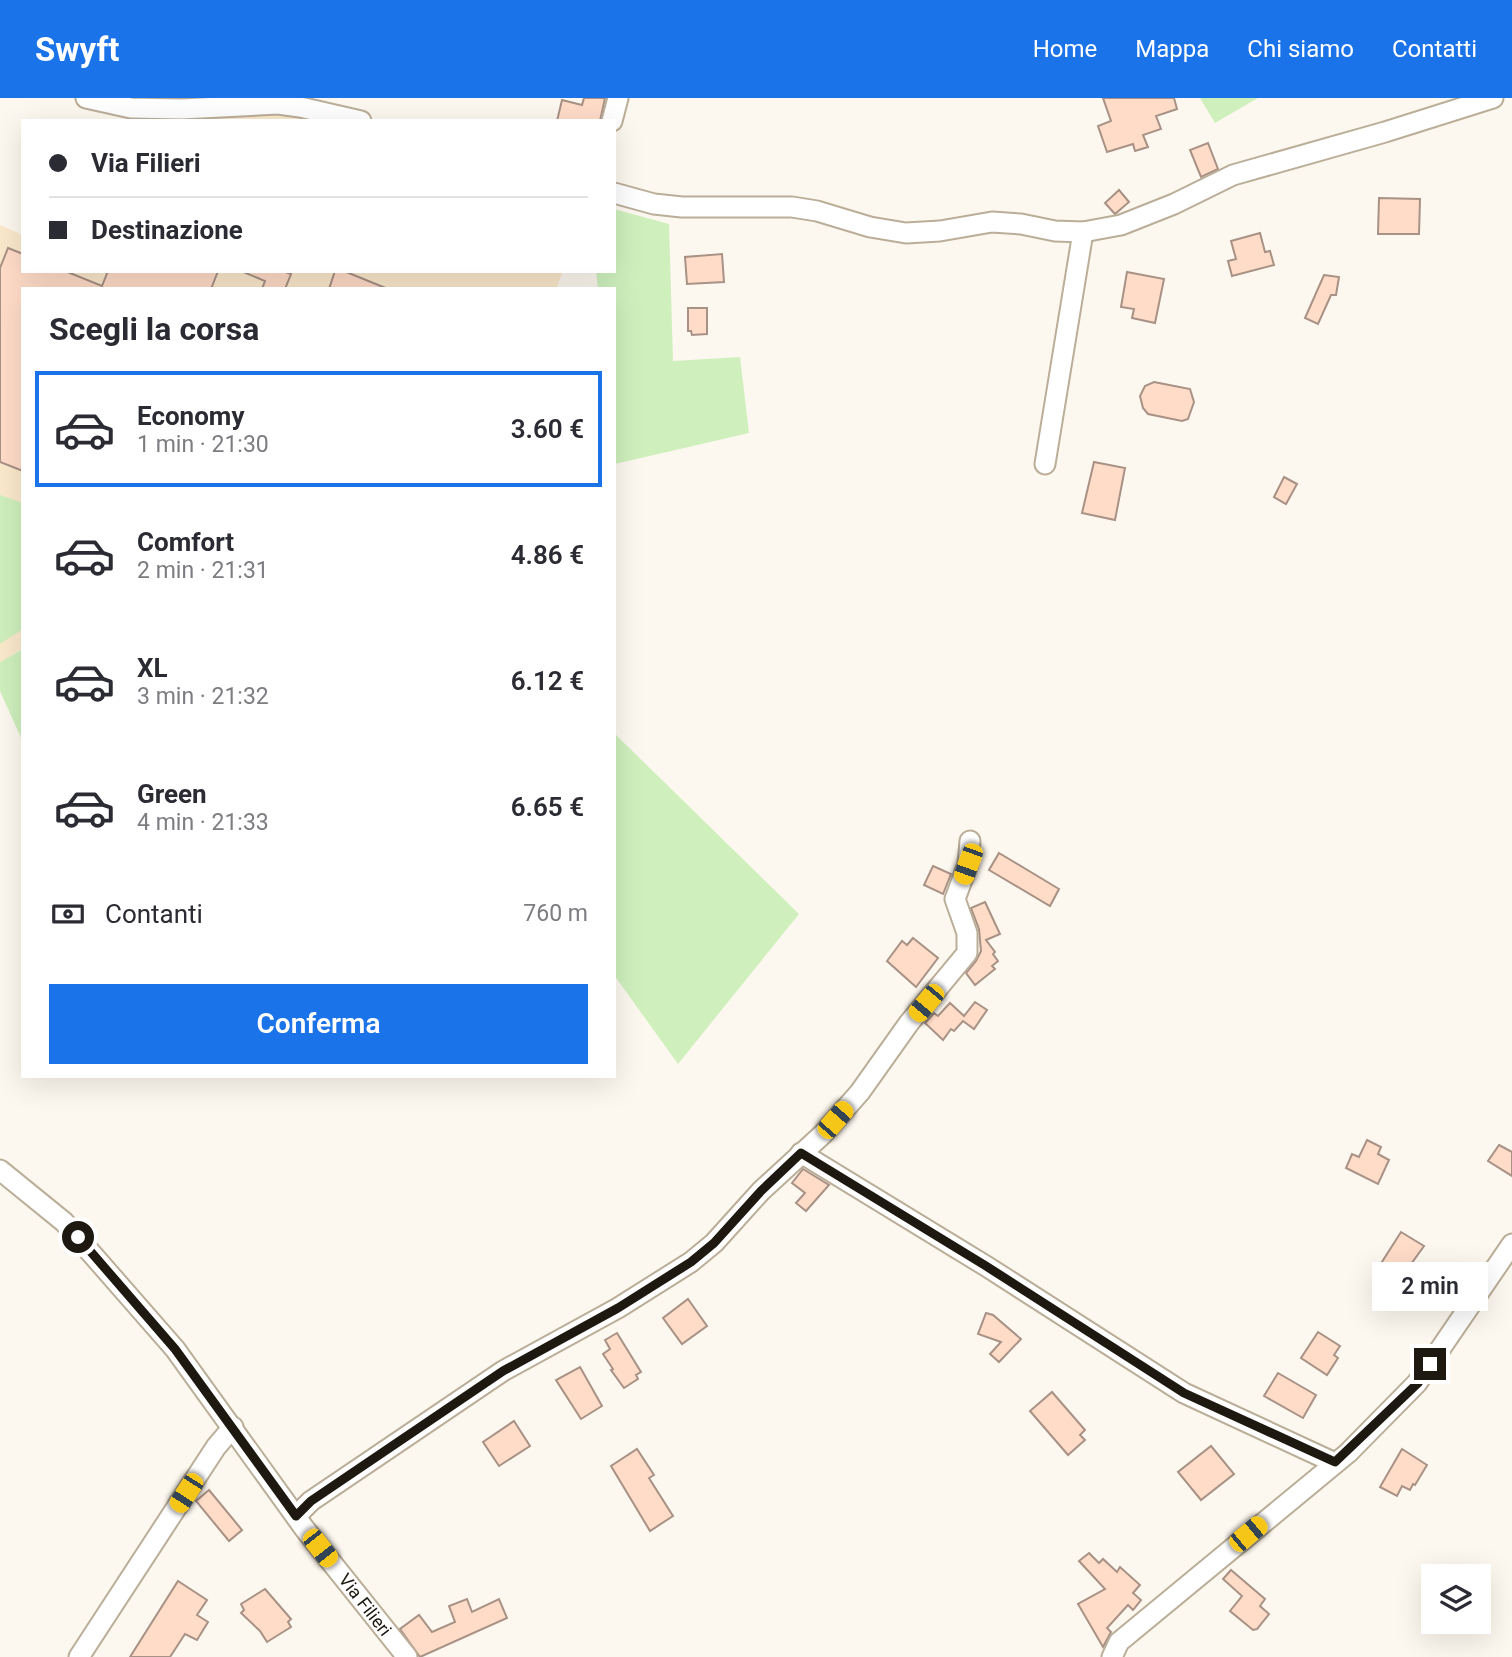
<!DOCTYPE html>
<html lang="it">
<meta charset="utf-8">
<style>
:root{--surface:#fff;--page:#f7f7f7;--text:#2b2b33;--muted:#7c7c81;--line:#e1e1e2;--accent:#1a73e8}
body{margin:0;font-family:Roboto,sans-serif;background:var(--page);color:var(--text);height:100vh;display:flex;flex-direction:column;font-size:26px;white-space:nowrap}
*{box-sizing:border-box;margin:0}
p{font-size:23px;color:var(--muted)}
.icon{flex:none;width:38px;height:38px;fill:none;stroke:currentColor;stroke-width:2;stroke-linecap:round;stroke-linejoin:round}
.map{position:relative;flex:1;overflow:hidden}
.details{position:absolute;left:21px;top:189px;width:595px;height:791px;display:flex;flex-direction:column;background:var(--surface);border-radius:0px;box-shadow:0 7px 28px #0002}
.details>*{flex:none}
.hud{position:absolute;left:21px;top:21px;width:595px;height:154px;border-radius:0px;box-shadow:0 7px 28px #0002;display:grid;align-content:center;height:154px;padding:0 28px;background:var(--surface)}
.buttons{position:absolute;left:1421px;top:1466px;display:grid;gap:14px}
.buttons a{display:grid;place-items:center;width:70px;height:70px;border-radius:0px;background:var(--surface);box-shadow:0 7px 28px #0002;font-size:35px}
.end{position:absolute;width:32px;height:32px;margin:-16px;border:9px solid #1d1810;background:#fff;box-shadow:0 0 0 4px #fff}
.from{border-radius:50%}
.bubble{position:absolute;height:49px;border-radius:0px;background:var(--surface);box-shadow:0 7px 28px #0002;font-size:23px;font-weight:600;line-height:49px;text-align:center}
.car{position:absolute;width:21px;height:42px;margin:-21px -10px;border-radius:9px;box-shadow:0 0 5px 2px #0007;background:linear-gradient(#f5c518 24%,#345 0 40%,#f5c518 0 76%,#345 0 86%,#f5c518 0)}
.hud b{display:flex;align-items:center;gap:24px;height:66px;font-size:26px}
.hud b+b{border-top:2px solid var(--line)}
.hud i{width:18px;height:18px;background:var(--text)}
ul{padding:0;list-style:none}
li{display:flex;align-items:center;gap:21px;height:116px;margin:0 14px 10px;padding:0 14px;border:4px solid transparent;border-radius:0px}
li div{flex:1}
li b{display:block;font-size:26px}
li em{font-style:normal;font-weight:600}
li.active{border-color:var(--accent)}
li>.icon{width:63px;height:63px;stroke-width:1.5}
h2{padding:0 28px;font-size:32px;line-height:84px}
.pay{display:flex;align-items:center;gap:18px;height:77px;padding:0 28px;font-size:26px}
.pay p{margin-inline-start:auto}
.button{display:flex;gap:14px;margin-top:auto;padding:14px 28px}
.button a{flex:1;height:80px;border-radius:0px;background:var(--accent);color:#fff;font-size:28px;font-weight:600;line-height:80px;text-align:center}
header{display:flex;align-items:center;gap:42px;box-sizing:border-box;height:98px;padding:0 35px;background:var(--accent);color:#fff}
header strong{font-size:33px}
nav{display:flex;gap:38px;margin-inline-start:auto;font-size:24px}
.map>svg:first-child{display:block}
.built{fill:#fbe9cc}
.green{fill:#cff0bd}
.building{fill:#ffdcc8;stroke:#a89185;stroke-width:2}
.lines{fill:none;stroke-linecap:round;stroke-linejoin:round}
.street-casing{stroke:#bbae99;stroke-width:23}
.street{stroke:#fff;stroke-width:19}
.route{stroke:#1d1810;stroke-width:9}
.labels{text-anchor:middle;stroke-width:5;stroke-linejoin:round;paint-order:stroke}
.street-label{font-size:18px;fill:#1d1810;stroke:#fff}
</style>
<header>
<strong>Swyft</strong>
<nav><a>Home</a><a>Mappa</a><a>Chi siamo</a><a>Contatti</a></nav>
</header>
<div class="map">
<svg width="1512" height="1559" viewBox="0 0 1512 1559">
<rect width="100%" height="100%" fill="#fdf8ef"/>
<g class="built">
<path d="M285,11L330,23H144L146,19Z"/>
<path d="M0,127L23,137V173H563L556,191H23V550L0,565Z"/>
</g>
<g class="green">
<path d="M1200,0H1258L1215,25Z"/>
<path d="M614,111L669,126L673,263L740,259L749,335L615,366L614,191H598L596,173H614Z"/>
<path d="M0,397L23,405V531L0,546Z"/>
<path d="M23,551V644L0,593V564Z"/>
<path d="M614,635L799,816L678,966L614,877Z"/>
</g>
<g class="building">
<path d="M584,0H605L600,23H557L562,2L582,7Z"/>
<path d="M1103,0H1174L1177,11L1156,18L1161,31L1143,37L1148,49L1135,53L1133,46L1107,54L1098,28L1111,23Z"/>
<path d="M1208,45L1218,71L1201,79L1190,52Z"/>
<path d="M1119,92L1129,104L1115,116L1105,105Z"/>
<path d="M1379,100L1420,101L1419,136H1378Z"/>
<path d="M1260,135L1265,154L1270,153L1274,167L1232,178L1228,163L1236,161L1231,143Z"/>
<path d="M8,150L23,156V173H65L102,188L108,173H218L211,191H23V373L0,364V170Z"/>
<path d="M722,156L724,184L687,186L685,159Z"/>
<path d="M241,173H283L291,176L285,191H262L265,183Z"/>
<path d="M335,173H344L388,191H329Z"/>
<path d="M1127,174L1164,181L1155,225L1132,220L1134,211L1121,209Z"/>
<path d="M1324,177L1339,179L1336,197H1331L1318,226L1305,220Z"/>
<path d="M688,210H707V236L692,237L691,233H688Z"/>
<path d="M1154,284L1190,291L1194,304L1188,321L1182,323L1148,316L1143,310L1140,298L1145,288Z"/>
<path d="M1094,364L1125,370L1115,422L1082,415Z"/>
<path d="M1284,379L1297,386L1286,406L1274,399Z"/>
<path d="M999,755L1059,791L1050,808L989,772Z"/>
<path d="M933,768L951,776L943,796L924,787Z"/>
<path d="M985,804L1000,836L986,842L995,854L993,856L998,863L992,868L995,871L975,887L966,875L976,863L981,853L979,831L971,810Z"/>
<path d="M913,840L938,860L916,889L887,863L902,843L907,847Z"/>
<path d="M975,904L987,912L974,931L963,923L954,933L951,931L943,942L925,925L934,915L938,918L950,905L964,918Z"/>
<path d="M1367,1042L1381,1049L1378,1056L1389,1062L1378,1086L1346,1070L1352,1056L1359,1059Z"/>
<path d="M1499,1047L1512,1054V1078L1488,1063Z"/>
<path d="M803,1071L829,1087L806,1113L796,1105L805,1095L792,1085Z"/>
<path d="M1401,1134L1424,1148L1401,1180L1380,1167Z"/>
<path d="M688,1201L707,1228L682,1246L663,1220Z"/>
<path d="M986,1215L993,1217L1021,1241L999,1264L990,1256L1001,1244L978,1236Z"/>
<path d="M1318,1234L1340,1248L1334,1257L1338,1260L1327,1277L1301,1260Z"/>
<path d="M617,1235L641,1274L636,1277L638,1281L624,1290L611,1272L613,1271L603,1256L610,1251L605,1242Z"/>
<path d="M580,1269L602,1308L581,1321L556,1282Z"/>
<path d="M1278,1275L1316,1297L1303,1320L1264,1298Z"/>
<path d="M1052,1294L1085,1332L1080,1337L1085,1342L1068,1357L1030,1313Z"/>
<path d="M514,1323L530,1348L499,1368L483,1344Z"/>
<path d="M1211,1348L1234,1376L1201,1402L1178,1374Z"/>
<path d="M637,1351L654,1377L649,1380L673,1418L650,1433L611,1368Z"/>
<path d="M1402,1351L1427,1367L1415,1387L1413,1386L1410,1392L1402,1388L1397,1398L1380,1389Z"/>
<path d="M209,1392L242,1432L229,1443L196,1403Z"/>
<path d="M1089,1455L1099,1465L1103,1461L1117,1474L1120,1469L1140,1487L1133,1495L1141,1502L1133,1512L1128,1507L1107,1530L1111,1534L1103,1549L1078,1506L1105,1491L1079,1463Z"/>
<path d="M1231,1472L1265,1501L1260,1508L1269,1516L1257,1531L1253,1532L1230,1513L1242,1498L1223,1481Z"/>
<path d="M178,1483L207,1502L197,1517L208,1524L197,1542L185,1536L170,1559H130Z"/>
<path d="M265,1491L291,1521L288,1524L291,1529L267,1544L260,1533L241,1515L244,1512L241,1506Z"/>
<path d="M467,1501L472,1514L499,1501L507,1520L420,1559L400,1531L419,1517L432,1534L455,1524L449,1508Z"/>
</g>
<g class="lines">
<g class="street-casing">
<g id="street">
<path d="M86,0L131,10L182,11L278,6L300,9L361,23"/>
<path d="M612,23L618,0"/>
<path d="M614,95L654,106L682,109H792L817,113L870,129L906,135L940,133L992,124L1021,126L1055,133L1083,134L1121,127L1174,106L1233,77L1385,34L1493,0"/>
<path d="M1045,366L1083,134"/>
<path d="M801,1055L986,1168L1184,1295L1335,1365"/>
<path d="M0,1072L64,1124L175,1251L304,1430L407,1559"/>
<path d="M296,1418L311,1403L503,1273L618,1210L691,1164L714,1145L761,1093L823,1036L860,994L909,925L967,855V835L955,801L968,766L970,743"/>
<path d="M79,1559L216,1349L233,1329"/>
<path d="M1112,1559L1119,1544L1348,1355L1417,1285L1512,1146"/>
</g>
</g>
<use href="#street" class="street"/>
</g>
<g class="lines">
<path class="route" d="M78,1139L175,1251L296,1418L311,1403L503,1273L618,1210L691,1164L714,1145L761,1093L801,1055L986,1168L1184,1295L1335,1364L1418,1285L1430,1266"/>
</g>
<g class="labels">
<g class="street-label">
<text transform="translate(365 1507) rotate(52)" y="6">Via Filieri</text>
</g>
</g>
</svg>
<div class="buttons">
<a><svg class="icon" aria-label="layers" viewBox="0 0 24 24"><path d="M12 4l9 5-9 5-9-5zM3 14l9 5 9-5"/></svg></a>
</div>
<i class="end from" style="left:78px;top:1139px"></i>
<i class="end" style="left:1430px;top:1266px"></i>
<div class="bubble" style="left:1372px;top:1164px;width:116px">2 min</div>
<i class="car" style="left:968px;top:766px;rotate:200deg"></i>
<i class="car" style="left:926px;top:905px;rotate:220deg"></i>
<i class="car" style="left:835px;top:1022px;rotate:41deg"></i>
<i class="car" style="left:186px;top:1395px;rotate:213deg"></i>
<i class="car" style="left:1248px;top:1436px;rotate:50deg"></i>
<i class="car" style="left:320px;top:1450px;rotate:142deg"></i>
<div class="hud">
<b><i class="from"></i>Via Filieri</b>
<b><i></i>Destinazione</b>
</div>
<section class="details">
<h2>Scegli la corsa</h2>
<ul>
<li class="active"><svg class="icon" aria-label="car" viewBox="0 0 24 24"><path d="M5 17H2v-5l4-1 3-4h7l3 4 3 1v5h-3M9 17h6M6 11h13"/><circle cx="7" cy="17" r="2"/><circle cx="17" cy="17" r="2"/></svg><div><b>Economy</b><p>1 min · 21:30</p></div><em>3.60 €</em></li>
<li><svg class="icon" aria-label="car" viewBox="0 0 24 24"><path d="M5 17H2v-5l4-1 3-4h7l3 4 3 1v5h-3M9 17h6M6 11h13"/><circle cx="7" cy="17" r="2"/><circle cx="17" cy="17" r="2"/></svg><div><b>Comfort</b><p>2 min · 21:31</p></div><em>4.86 €</em></li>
<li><svg class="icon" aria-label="car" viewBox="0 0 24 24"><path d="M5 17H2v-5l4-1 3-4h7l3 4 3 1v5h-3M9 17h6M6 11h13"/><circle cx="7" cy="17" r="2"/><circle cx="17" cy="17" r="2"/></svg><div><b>XL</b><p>3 min · 21:32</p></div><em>6.12 €</em></li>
<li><svg class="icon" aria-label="car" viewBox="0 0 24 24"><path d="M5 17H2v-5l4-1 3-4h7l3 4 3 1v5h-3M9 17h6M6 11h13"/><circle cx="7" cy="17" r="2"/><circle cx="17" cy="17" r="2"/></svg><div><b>Green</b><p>4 min · 21:33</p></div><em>6.65 €</em></li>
</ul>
<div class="pay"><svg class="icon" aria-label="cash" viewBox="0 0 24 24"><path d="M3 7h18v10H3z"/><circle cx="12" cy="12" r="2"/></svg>Contanti<p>760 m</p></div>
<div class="button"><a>Conferma</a></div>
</section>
</div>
